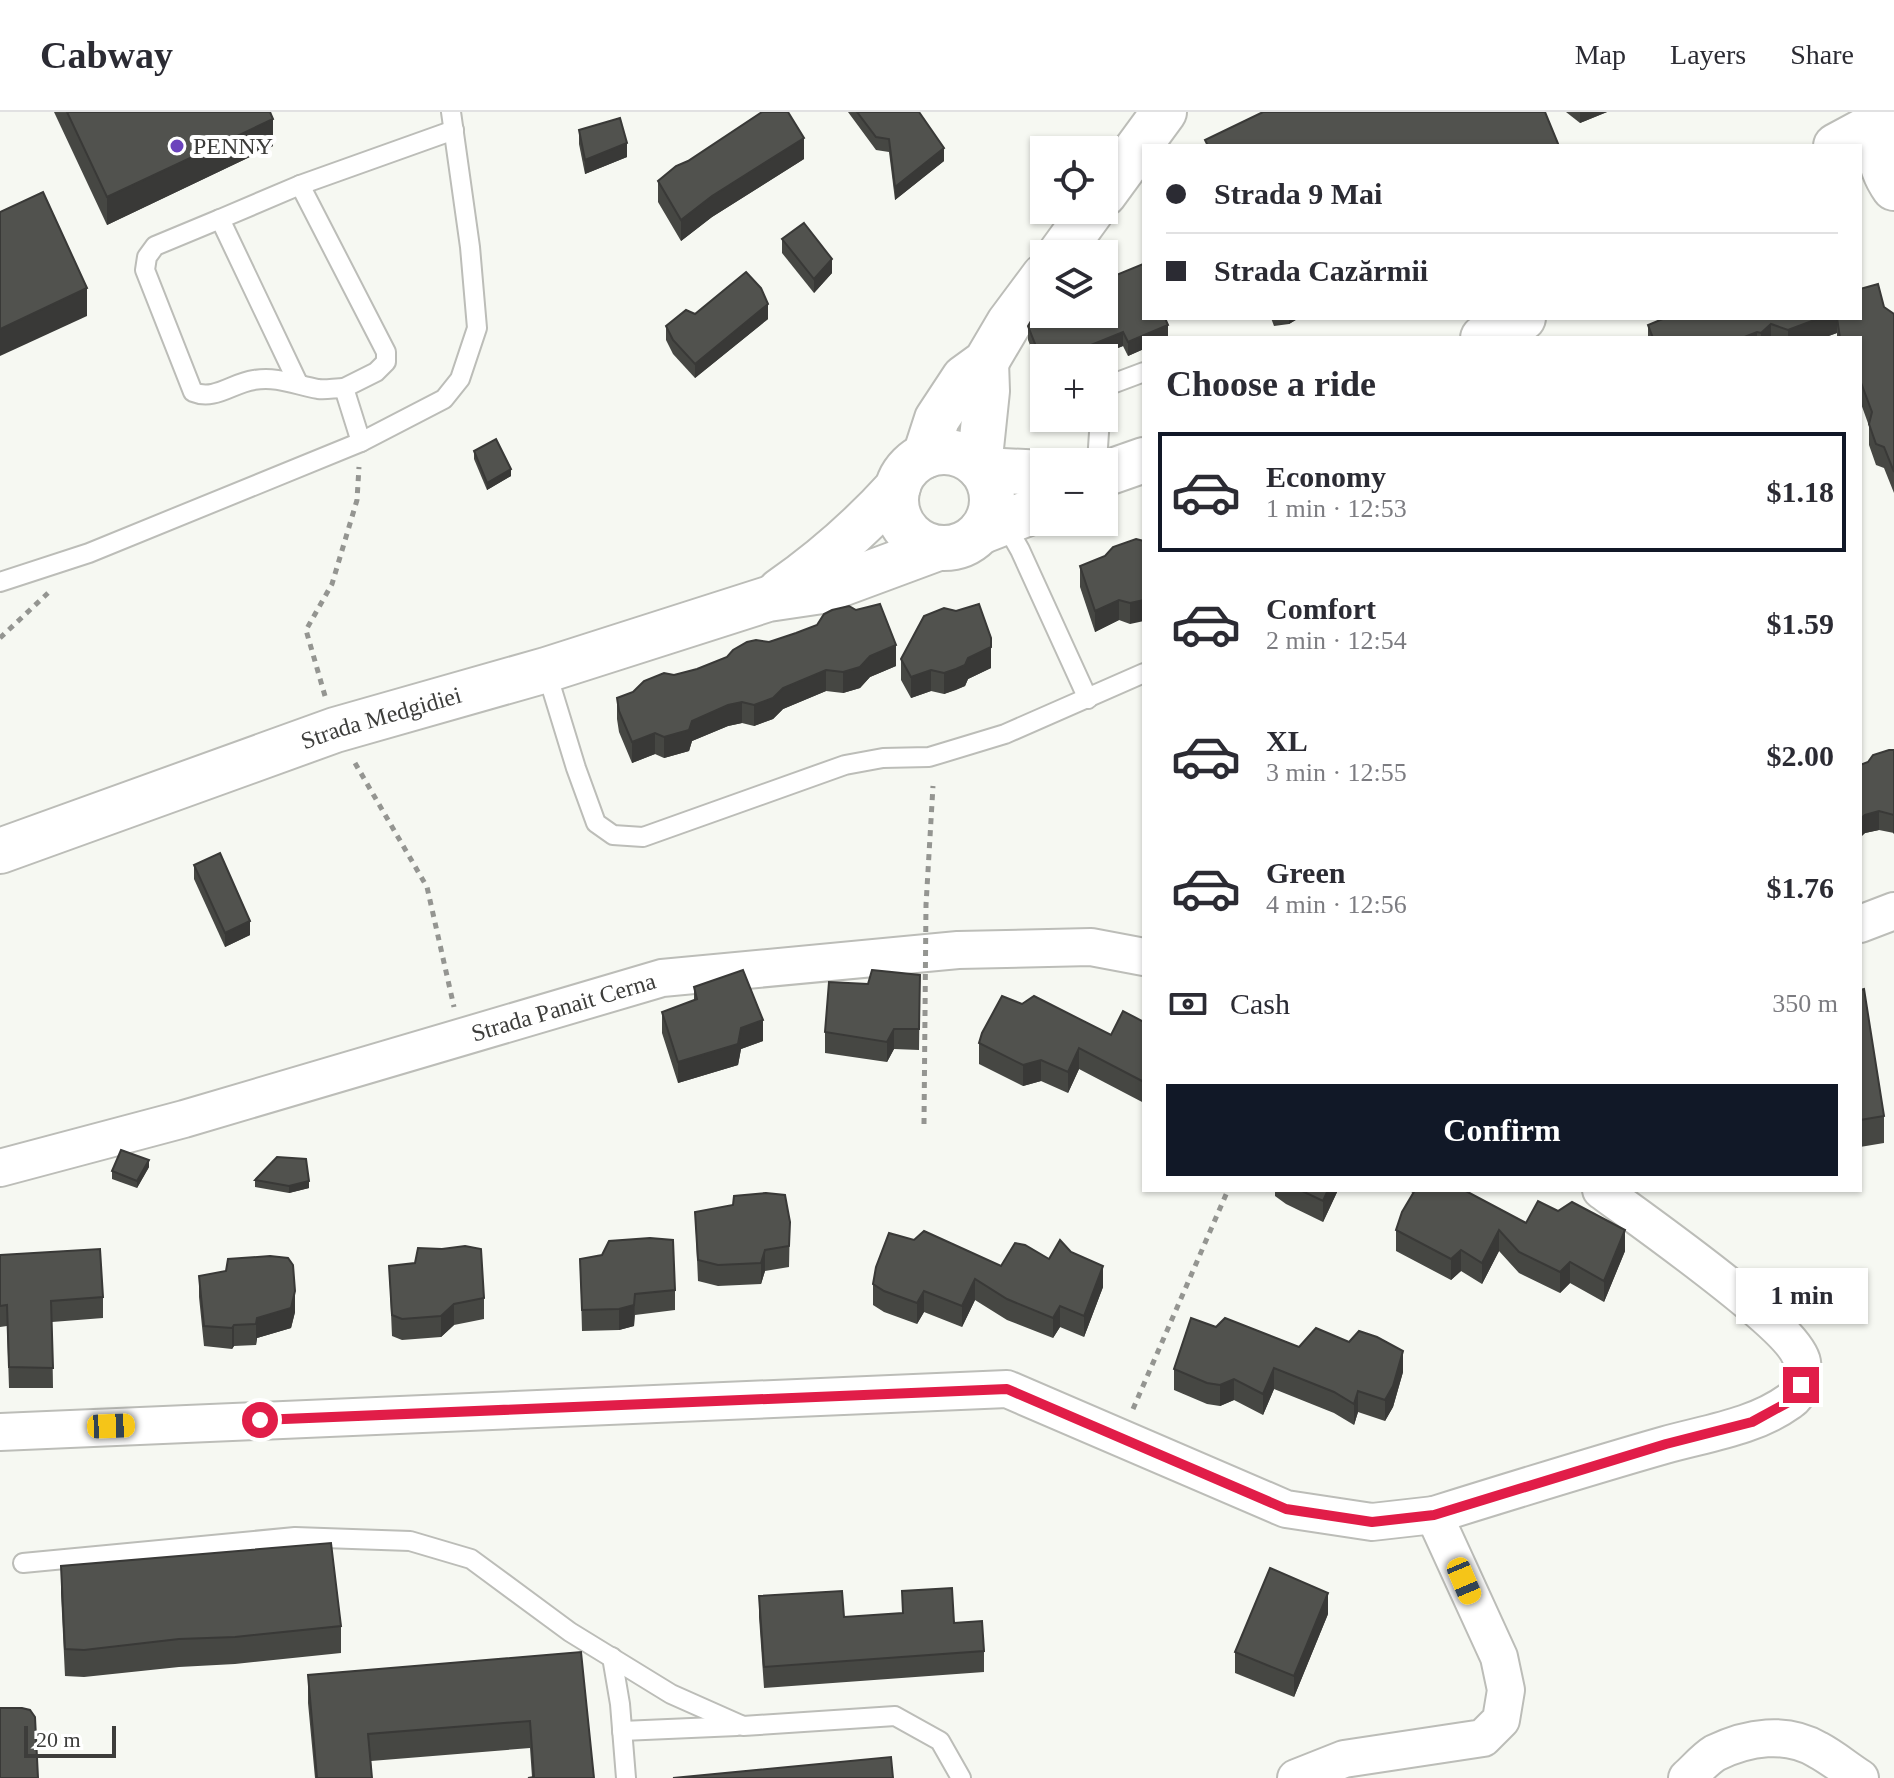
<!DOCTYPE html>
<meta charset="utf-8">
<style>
:root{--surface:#fff;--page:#f7f7f7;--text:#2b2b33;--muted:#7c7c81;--line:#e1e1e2;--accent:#111827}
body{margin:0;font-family:"Times New Roman",serif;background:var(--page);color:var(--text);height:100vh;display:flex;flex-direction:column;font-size:30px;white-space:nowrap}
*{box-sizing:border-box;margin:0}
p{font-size:26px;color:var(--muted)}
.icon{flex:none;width:44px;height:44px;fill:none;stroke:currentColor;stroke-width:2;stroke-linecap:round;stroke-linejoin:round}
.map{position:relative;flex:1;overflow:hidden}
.panel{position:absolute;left:1142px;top:224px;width:720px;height:856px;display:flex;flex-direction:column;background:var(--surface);border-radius:0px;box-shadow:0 2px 6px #0004}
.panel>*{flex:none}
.guide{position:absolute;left:1142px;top:32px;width:720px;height:176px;border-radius:0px;box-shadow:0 2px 6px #0004;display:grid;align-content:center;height:176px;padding:0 24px;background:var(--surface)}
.buttons{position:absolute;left:1030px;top:24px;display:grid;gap:16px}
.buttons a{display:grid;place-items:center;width:88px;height:88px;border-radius:0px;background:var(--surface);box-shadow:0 2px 6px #0004;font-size:40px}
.scale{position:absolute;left:24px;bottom:20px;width:92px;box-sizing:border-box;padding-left:8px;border:4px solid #3d3d3b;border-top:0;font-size:22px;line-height:28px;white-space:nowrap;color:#3d3d3b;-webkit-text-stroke:6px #fff;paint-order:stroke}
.end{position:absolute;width:36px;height:36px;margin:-18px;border:10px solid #e11d48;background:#fff;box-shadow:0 0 0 4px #fff}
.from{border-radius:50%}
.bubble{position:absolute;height:56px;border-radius:0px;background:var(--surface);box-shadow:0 2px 6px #0004;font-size:26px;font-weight:700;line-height:56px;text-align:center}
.car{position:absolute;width:24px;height:48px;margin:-24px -12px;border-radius:10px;box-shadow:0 0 6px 2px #0007;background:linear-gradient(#f5c518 24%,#345 0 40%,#f5c518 0 76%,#345 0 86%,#f5c518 0)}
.guide b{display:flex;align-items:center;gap:28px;height:76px;font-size:30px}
.guide b+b{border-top:2px solid var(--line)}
.guide i{width:20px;height:20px;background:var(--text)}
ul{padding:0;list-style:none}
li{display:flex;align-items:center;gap:24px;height:120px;margin:0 16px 12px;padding:0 8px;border:4px solid transparent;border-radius:0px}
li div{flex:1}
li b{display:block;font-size:30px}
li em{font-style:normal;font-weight:700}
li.active{border-color:var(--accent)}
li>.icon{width:72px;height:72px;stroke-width:1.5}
h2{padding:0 24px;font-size:36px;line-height:96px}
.pay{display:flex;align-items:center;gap:20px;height:88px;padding:0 24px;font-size:30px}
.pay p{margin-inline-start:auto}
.action{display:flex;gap:16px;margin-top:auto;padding:16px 24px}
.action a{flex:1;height:92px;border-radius:0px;background:var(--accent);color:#fff;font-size:32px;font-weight:700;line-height:92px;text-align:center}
header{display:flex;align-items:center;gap:48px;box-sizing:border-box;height:112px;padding:0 40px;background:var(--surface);border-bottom:2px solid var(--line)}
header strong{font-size:38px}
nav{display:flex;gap:44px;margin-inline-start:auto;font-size:28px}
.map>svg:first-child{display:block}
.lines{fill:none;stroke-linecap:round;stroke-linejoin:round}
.lane-casing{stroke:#bcbdb8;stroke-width:22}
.street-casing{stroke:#bcbdb8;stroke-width:40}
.secondary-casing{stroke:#bcbdb8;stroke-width:48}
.path{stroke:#949591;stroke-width:5;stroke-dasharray:6 6;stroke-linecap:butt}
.lane{stroke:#fff;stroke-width:18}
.street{stroke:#fff;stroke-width:36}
.secondary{stroke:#fff;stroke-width:44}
.path-bridge{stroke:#949591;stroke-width:5;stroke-dasharray:6 6;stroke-linecap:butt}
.wall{fill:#464743}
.shaded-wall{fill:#393937}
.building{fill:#51524e;stroke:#393937;stroke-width:2}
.route{stroke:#e11d48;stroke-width:10}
.poi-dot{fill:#6b43bc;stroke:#fff;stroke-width:3}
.labels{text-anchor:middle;stroke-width:8;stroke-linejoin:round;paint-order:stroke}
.poi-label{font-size:24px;fill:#3d3d3b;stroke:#fff;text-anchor:start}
.street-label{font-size:24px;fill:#3d3d3b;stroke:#fff}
</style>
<header>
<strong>Cabway</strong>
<nav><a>Map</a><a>Layers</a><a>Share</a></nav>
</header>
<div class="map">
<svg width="1894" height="1666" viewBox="0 0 1894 1666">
<rect width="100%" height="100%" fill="#f6f8f2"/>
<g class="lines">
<g class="lane-casing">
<g id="lane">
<path d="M300,73L386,240V250L376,260L344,276L361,330"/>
<path d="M220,107L155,134L147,145L145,158L193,280C215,289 232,271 254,268C277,264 296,273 318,277C326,278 335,276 344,276"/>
<path d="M298,271L220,107L300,73L454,18"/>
<path d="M1104,275L1144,260"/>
<path d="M1097,350L1100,306"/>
<path d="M992,389L1020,438L1088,587"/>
<path d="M0,470L89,441L361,330L444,287L460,267L477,216L470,135L451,0"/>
<path d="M546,558L576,656L596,711L613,723L643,725L845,653L883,646L929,645L1005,622L1144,561"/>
<path d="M23,1451L295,1425L410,1429L471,1447L570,1520L671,1582L743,1614L895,1604L940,1629L961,1666"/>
<path d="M612,1545L620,1592L626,1666"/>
<path d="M622,1619L737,1614"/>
</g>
</g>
<g class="street-casing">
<g id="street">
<path d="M1860,812L1894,799"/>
<path id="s1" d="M0,1056L184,1007L662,866L958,838L1091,835L1144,845"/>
<path d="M0,1320L1007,1277L1286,1397L1372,1410L1434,1403"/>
<path d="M1296,1666L1344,1647L1483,1626L1501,1608L1506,1578L1499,1545L1434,1403C1511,1379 1588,1355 1665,1333C1708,1321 1754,1315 1790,1289C1801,1282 1804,1262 1802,1250C1796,1215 1637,1105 1601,1078"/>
<path d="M1687,1666C1696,1658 1705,1647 1715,1641C1748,1625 1786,1619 1818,1638C1833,1646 1846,1657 1860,1666"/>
</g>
</g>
<g class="secondary-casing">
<g id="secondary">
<path d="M1893,0C1873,23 1878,53 1894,76"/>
<path d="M1836,34L1888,6"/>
<path d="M1104,82L1164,0"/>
<path d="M1060,142L1092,98"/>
<path d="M1483,226L1523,206"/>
<circle cx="944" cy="388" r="48"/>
<path d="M925,344L937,307L964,266L986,250L1009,211L1044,164"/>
<path d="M979,355L987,279L986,250"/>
<path d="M982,358L1044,361"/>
<path d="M1104,362L1144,348"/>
<path d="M980,420L1044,395"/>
<path d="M780,479C826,447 861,416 898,375"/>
<path id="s2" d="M0,739L335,618L546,558L768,487L822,479L938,436"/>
</g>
</g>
<g class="path">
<path d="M0,526L48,481"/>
<path d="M325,584L306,518L332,472L357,388L359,355"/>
<path d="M355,651L427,775L454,895"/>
<path d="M1133,1297L1228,1078"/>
</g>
<use href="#lane" class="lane"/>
<use href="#street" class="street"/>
<use href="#secondary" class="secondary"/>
<path class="path-bridge" d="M924,1012L926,793L933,674"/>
</g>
<g class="wall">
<path d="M54,0H270L273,34L107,113Z"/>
<path d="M848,0H919L944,49L895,88L889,40L876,38Z"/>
<path d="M1566,0H1607L1580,11Z"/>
<path d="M579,18L627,45L585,62L579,32Z"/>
<path d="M804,47L712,105L681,129L658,90V69Z"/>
<path d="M782,127L832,161L814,181L782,141Z"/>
<path d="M1104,168L1168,226L1128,244L1123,234L1043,266L1028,228V214L1104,202Z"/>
<path d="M1884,195L1894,202V381L1884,356L1876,353L1869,333V314L1860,289V226H1837V221L1823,226H1648V213L1665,206H1860Z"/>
<path d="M695,202L768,207L695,266L673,242L666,228V214Z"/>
<path d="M1271,206H1299L1289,212L1274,214Z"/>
<path d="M474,339L511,364L487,378L474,347Z"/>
<path d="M1144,429L1130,512L1119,508L1095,520L1080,475V454Z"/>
<path d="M901,547H991V556L968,567L965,574L956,578L944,582L931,579L911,586L901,568Z"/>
<path d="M896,554L870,565L860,576L843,581L826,579L783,597L773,607L754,614L742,611L728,614L692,629L689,639L664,646L655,642L632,651L619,620L617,607V586L674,563Z"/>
<path d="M1894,638V721L1879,718L1865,721L1860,725V653Z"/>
<path d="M194,753L250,823L225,835L194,767Z"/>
<path d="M920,863L919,938L894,937L887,950L825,941V920L868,872Z"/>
<path d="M694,875L763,929L741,937L738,953L678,971L662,921V900L694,888Z"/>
<path d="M1860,878L1884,1004V1031L1860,1035Z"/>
<path d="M1144,910V991L1079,957L1068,981L1041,969L1023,974L979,952V931L1111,923Z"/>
<path d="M149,1055L137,1076L112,1067V1059Z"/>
<path d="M255,1068L309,1076L289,1081L255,1075Z"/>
<path d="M1275,1078H1338L1323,1110L1286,1092L1275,1084Z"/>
<path d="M1407,1078H1464L1526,1111L1625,1139L1604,1190L1570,1171L1560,1181L1519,1161L1499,1139L1482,1172L1461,1159L1451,1168L1396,1139V1118L1413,1081Z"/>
<path d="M695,1100L790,1110L789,1155L765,1159L761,1172L718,1174L698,1169Z"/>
<path d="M1071,1140L1103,1175L1084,1225L1060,1215L1053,1226L1007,1208L975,1188L962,1215L924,1200L917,1212L884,1200L873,1193V1172L1001,1154L1049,1147Z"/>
<path d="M0,1143L103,1185V1206L52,1210L53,1276H9L7,1214L0,1215Z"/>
<path d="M580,1147L675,1178V1198L635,1203L634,1214L619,1218L582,1219Z"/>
<path d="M389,1154L484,1186V1207L454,1213L441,1225L402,1228L392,1224Z"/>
<path d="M226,1159L295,1200L291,1216L257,1226L256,1233L234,1234L232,1237L204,1234L199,1185V1164Z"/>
<path d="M1216,1215L1403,1260L1393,1295L1385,1309L1358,1300L1354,1313L1334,1301L1274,1277L1263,1303L1234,1288L1220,1294L1207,1292L1174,1278V1257Z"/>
<path d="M61,1454L341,1514V1541L235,1552L179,1555L84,1565L65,1564L61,1481Z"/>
<path d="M902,1479L954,1511L984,1539V1560L764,1576L759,1505V1484L844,1505L902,1501Z"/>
<path d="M1328,1502L1294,1585L1235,1561V1540Z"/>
<path d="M581,1540L594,1666L532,1665L530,1636L371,1649L372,1666H315L308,1591V1563Z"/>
</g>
<g class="shaded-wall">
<path d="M1580,0H1607L1580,11Z"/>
<path d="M273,7V34L107,113V85Z"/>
<path d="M804,26V47L712,105L681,129V108L712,84Z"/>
<path d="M627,31V45L585,62V48Z"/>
<path d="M944,36V49L895,88V75Z"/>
<path d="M832,147V161L814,181V167Z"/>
<path d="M87,176V204L0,244V217Z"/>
<path d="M768,192V207L695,266V252Z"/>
<path d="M1289,206H1299L1289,212Z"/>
<path d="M1820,206H1837V221L1823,226H1788V218Z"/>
<path d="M1771,212V226H1761V221Z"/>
<path d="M1168,213V226H1144V237L1128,244V230Z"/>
<path d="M1123,220V234L1093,246H1059Z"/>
<path d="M1757,220V226H1742Z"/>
<path d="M511,357V364L487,378V371Z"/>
<path d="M1119,488V508L1095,520V499Z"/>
<path d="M1144,488V509L1130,512V491Z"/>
<path d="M991,526V556L968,567L965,574L944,582V561L968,546Z"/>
<path d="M896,533V554L870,565L860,576L843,581V560L870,544Z"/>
<path d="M826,558V579L783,597L773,607L754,614V593L783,576Z"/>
<path d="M931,558V579L911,586V565Z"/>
<path d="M742,590V611L728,614L692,629L689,639L664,646V625L692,609L728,593Z"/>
<path d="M655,621V642L632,651V630Z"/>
<path d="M1879,699V718L1865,721L1861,725V707L1865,703Z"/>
<path d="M1894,703V721L1893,722V704Z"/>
<path d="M250,809V823L225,835V821Z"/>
<path d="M763,908V929L741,937L738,953L678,971V950L741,916Z"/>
<path d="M894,917V937L887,950V930Z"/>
<path d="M1079,936V957L1068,981V960Z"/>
<path d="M1041,948V969L1023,974V953Z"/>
<path d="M149,1048V1055L137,1076V1069Z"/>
<path d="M309,1069V1076L289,1081V1074Z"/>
<path d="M1328,1078H1338L1323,1110V1089Z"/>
<path d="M1499,1118V1139L1482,1172V1151Z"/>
<path d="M1625,1118V1139L1604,1190V1169Z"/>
<path d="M765,1138V1159L761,1172V1151Z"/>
<path d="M1461,1138V1159L1451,1168V1147Z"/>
<path d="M1570,1150V1171L1560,1181V1160Z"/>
<path d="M1103,1154V1175L1084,1225V1204Z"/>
<path d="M975,1167V1188L962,1215V1194Z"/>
<path d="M295,1179V1200L291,1216L257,1226L256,1233V1212L257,1206Z"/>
<path d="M924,1179V1200L917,1212V1191Z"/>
<path d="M635,1182L634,1214L619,1218V1197Z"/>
<path d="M454,1192V1213L441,1225V1204Z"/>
<path d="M1060,1194V1215L1053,1226V1206Z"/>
<path d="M234,1213V1234L232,1237V1216Z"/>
<path d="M1403,1239V1260L1393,1295L1385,1309V1288Z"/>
<path d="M1274,1256V1277L1263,1303V1282Z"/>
<path d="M1234,1267V1288L1220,1294V1273Z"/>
<path d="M1358,1279V1300L1354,1313V1292Z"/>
<path d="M1328,1481V1502L1294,1585V1564Z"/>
</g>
<g class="building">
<path d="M67,0H270L273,7L107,85Z"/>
<path d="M762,0H788L804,26L712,84L681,108L658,69L676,54L688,49Z"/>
<path d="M857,0H919L944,36L895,75L889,27L876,25Z"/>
<path d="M1263,0H1545L1559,34H1208L1205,28Z"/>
<path d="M620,6L627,31L585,48L579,18Z"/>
<path d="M43,80L87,176L0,217V100Z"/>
<path d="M804,111L832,147L814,167L782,127Z"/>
<path d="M1143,152L1144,155V206H1165L1168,213L1128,230L1123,220L1059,246H1044L1043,252L1028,214L1031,209L1047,202H1104V178H1106L1104,168Z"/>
<path d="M746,160L761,176L768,192L695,252L673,228L666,214L686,198L695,202Z"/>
<path d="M1878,172L1884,195L1894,202V360L1884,335L1876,332L1869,312L1872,300L1860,268V226H1840L1837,206H1860V177Z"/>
<path d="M1665,206H1820L1788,218L1771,212L1761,221L1757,220L1742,226H1653L1648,213Z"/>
<path d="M496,327L511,357L487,371L474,339Z"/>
<path d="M1136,427L1144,429V488L1130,491L1119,488L1095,499L1080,454L1105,444L1113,435Z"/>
<path d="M880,492L896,533L870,544L860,555L843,560L826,558L783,576L773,586L754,593L742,590L728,593L692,609L689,618L664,625L655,621L632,630L619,599L617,586L633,580L644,569L664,561L674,563L697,557L727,545L733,538L747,530L756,528L769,530L796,521L817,513L824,502L832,498L849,494L856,498Z"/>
<path d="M979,492L991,526V535L968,546L965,553L956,557L944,561L931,558L911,565L901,547L924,504L944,496L956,499Z"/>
<path d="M1889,638H1894V703L1879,699L1865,703L1860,707V653L1868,650L1873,643Z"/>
<path d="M220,741L250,809L225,821L194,753Z"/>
<path d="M743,858L763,908L741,916L738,932L678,950L662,900L697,887L694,875Z"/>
<path d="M872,858L920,863L919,917H894L887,930L825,920L829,870L868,872Z"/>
<path d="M1864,877L1884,1004L1860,1008V878Z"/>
<path d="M1002,884L1022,892L1034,884L1111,923L1123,899L1144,910V970L1079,936L1068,960L1041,948L1023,953L979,931L982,921Z"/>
<path d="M121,1038L149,1048L137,1069L112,1059Z"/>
<path d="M277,1045L306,1047L309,1069L289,1074L255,1068Z"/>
<path d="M1300,1078H1328L1323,1089Z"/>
<path d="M1415,1078H1464L1526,1111L1538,1089L1558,1099L1572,1090L1625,1118L1604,1169L1570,1150L1560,1160L1519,1140L1499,1118L1482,1151L1461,1138L1451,1147L1396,1118L1402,1100Z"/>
<path d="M766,1081L785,1083L790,1110L789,1134L765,1138L761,1151L718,1153L698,1148L695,1100L733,1093L734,1084Z"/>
<path d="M924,1119L1001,1154L1015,1131L1025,1133L1049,1147L1060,1128L1071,1140L1103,1154L1084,1204L1060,1194L1053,1206L1007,1187L975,1167L962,1194L924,1179L917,1191L884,1179L873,1172L876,1155L889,1121L914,1128Z"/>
<path d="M650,1126L673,1128L675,1178L635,1182L634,1193L619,1197L582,1198L580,1147L602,1143L609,1129Z"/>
<path d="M465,1134L481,1137L484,1186L454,1192L441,1204L402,1207L392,1203L389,1154L415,1151L418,1136L442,1137Z"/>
<path d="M100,1137L103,1185L51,1189L53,1256L9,1255L7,1193L0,1194V1143Z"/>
<path d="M270,1144L288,1146L293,1153L295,1179L291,1196L257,1206L256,1212L234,1213L232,1216L204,1214L199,1164L226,1159L228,1147Z"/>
<path d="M1191,1206L1216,1215L1225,1206L1299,1235L1316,1216L1349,1230L1359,1219L1377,1225L1403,1239L1393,1274L1385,1288L1358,1279L1354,1292L1334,1280L1274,1256L1263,1282L1234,1267L1220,1273L1207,1271L1174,1257Z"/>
<path d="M331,1431L341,1514L235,1525L179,1527L84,1538L65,1537L61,1454Z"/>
<path d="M1270,1456L1328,1481L1294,1564L1235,1540Z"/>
<path d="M952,1476L954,1511L982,1509L984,1539L764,1555L759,1484L842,1479L844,1505L903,1501L902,1479Z"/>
<path d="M581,1540L594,1666H528L534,1665L530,1609L368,1622L372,1666H317L308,1563Z"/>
<path d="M0,1596H22L30,1598L35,1605L38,1666H0Z"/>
<path d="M891,1645L893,1666H673Z"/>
</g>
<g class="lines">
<path class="route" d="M260,1308L1007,1277L1286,1397L1372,1410L1434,1403L1666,1332L1752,1310L1794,1287L1801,1273"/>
</g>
<circle class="poi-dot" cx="177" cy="34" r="8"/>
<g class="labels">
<g class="poi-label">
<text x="193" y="42">PENNY</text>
</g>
<g class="street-label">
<text dy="8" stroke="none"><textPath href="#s2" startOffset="404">Strada Medgidiei</textPath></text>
<text dy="8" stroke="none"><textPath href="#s1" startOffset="586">Strada Panait Cerna</textPath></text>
</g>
</g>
</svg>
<div class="buttons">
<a><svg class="icon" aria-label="locate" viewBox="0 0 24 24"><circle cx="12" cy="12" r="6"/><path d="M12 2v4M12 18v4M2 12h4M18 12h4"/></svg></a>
<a><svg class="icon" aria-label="layers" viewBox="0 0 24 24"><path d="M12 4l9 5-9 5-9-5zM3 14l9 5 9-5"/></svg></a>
<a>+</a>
<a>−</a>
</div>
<div class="scale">20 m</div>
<i class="end from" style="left:260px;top:1308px"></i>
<i class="end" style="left:1801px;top:1273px"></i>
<div class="bubble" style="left:1736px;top:1156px;width:132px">1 min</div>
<i class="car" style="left:111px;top:1314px;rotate:88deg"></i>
<i class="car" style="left:1464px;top:1469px;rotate:157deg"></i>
<div class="guide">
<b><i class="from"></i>Strada 9 Mai</b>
<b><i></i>Strada Cazărmii</b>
</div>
<section class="panel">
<h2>Choose a ride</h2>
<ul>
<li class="active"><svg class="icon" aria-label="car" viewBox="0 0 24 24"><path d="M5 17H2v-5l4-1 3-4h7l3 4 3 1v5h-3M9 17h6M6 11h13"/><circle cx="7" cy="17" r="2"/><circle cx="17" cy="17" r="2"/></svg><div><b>Economy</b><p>1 min · 12:53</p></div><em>$1.18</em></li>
<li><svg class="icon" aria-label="car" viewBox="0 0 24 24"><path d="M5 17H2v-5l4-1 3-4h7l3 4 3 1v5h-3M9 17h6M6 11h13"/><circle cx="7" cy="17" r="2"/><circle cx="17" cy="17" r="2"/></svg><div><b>Comfort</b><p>2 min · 12:54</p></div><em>$1.59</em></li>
<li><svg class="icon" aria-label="car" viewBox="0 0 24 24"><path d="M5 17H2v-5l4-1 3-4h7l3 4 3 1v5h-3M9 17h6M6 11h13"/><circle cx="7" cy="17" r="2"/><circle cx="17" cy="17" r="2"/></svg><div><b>XL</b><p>3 min · 12:55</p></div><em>$2.00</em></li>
<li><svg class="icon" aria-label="car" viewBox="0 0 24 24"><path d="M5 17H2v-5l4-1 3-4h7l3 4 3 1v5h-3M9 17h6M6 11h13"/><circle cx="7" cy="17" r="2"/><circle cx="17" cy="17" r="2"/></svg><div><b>Green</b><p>4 min · 12:56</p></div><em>$1.76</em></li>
</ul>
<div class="pay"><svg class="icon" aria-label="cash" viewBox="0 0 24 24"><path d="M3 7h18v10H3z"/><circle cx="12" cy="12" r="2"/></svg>Cash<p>350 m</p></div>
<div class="action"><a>Confirm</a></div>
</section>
</div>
